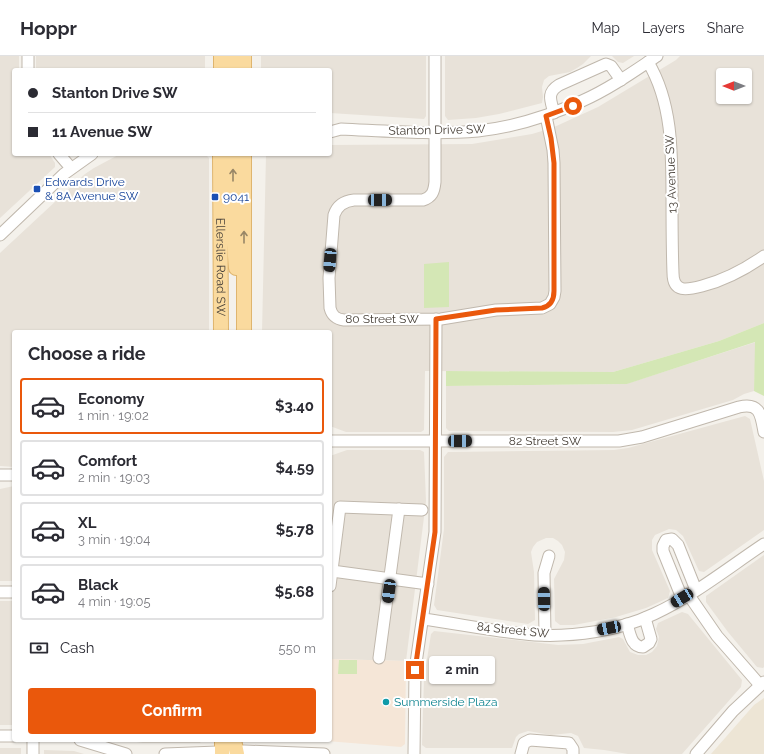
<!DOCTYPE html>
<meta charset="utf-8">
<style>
:root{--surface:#fff;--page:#f7f7f7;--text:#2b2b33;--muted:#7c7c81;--line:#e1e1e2;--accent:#ea580c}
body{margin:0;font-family:Raleway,sans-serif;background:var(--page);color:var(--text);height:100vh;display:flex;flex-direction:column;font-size:15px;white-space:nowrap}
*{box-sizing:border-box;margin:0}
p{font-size:13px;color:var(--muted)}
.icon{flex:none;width:22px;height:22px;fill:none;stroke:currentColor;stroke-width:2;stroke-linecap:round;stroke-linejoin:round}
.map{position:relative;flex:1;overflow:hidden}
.drawer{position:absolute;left:12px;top:274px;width:320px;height:412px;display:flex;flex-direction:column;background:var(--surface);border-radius:4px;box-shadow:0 1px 3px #0004}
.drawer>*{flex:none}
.top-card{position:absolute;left:12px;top:12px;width:320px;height:88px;border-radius:4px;box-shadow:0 1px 3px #0004;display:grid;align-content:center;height:88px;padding:0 16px;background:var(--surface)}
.needle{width:26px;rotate:270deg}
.controls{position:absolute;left:716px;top:12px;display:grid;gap:8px}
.controls a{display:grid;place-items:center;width:36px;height:36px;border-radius:4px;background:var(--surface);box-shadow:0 1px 3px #0004;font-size:20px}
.end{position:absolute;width:18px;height:18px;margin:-9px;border:5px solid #ea580c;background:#fff;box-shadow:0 0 0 2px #fff}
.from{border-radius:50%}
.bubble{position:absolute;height:28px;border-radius:4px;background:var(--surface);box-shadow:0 1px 3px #0004;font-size:13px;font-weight:700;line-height:28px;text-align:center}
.car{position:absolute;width:12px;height:24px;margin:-12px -6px;border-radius:5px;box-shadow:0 0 3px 1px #0007;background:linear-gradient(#222 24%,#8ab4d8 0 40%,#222 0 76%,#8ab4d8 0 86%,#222 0)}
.top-card b{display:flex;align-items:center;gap:14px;height:38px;font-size:15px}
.top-card b+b{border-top:1px solid var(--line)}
.top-card i{width:10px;height:10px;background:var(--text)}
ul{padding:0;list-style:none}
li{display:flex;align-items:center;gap:12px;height:56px;margin:0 8px 6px;padding:0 8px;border:2px solid var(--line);border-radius:4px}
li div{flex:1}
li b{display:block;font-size:15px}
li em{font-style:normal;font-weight:700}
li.on{border-color:var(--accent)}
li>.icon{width:36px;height:36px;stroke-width:1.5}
h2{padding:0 16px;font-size:18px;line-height:48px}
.pay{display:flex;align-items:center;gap:10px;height:44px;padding:0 16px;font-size:15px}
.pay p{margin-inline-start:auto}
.button{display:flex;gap:8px;margin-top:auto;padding:8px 16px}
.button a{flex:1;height:46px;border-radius:4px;background:var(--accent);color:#fff;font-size:16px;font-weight:700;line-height:46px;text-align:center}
header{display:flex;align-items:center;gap:24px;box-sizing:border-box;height:56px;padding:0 20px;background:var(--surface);border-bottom:1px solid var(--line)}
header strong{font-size:19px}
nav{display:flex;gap:22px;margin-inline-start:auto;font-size:14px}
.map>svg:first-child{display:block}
.residential{fill:#e8e2d9;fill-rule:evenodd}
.commercial{fill:#f5e6d7}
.education{fill:#ede5d5}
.green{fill:#d4e7b5}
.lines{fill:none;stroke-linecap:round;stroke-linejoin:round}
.minor-casing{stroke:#c0b8ad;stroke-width:13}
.major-casing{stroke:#dfb56e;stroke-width:16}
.minor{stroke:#fff;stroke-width:11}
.major{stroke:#fada9e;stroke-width:14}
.oneway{stroke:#988666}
.route{stroke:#ea580c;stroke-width:5}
.transit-dot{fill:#1a4fb4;stroke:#fff;stroke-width:1.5}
.culture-dot{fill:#0f9aa8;stroke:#fff;stroke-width:1.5}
.labels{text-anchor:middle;stroke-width:4;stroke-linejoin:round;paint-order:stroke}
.street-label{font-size:12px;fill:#484139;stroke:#fff}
.transit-label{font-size:12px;fill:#164399;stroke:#fff;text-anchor:start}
.culture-label{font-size:12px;fill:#0d838f;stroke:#fff;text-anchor:start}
</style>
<header>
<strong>Hoppr</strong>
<nav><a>Map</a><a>Layers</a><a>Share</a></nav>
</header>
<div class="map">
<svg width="764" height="698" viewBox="0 0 764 698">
<rect width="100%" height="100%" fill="#f4f1eb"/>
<g class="residential">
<path d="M0,0H19V14H14V98H49L55,107V111L0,162Z"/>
<rect x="36" y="0" width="169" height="14"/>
<path d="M261,0H426V60L424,63L330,57V14H261Z"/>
<path d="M445,0H591L583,8L577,12L570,16L549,20L544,24L542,31L543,41L542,47L499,58L476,62L448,64L445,60Z"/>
<path d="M612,0H634L623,7L618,6Z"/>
<path d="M680,0H764V267L719,285L613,316L425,315L424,374L421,376H346L330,370V276H262L266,99L330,98V89L472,88L532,78L552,72L598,51L676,4ZM723,19H745V41H723Z"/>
<path d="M120,98H205L209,102V276H14V411L1,410H0V197L85,118L94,112Z"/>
<path d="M756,286L754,335L744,338L733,344L632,374L613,376L449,375L446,372V330L626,328Z"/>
<path d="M745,360L750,363L764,425V474L704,516L699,515L683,480L676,474L669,473L655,479L652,484V494L670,535L668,542L646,552L616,561L574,569H560L555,565L554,523L564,504L565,496L562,489L558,485L553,482H546L537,486L533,491L531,496L534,516L535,564L528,568L437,554L434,549L444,473V401L448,396L614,394L628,392Z"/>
<path d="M347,394H420L424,396L426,445L406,605L330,603V400Z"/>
<path d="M14,430V525H0V433Z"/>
<path d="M764,499V611L763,612L757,611L728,576L706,546V540Z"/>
<rect x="0" y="545" width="14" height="124"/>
<path d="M682,556L688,558L742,624L741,631L682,698H628L604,694L584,692L578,680L571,677L551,679L528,675L519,678L516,681L512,692H426L422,689L424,622L431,578L434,575L558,589L583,588L619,581L623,583L630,596L638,599H646L652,596L657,590L659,581L656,573L658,567Z"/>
<path d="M124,684H202L200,687H143Z"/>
<rect x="0" y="692" width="21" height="6"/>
<path d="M44,694L74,695L84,698H44Z"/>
</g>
<path class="commercial" d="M330,603L406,605L405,688L401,691L314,684H330Z"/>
<path class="education" d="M764,642V698H711L754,649Z"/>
<g class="green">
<path d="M449,206V251L424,252V208Z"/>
<path d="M764,267V340L754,335L755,286L627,328L446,330V315L613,316L719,285Z"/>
<path d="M339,604H357V618H338Z"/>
</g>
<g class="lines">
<g class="minor-casing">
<g id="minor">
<path d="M28,0V14"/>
<path d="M435,0V126C434,136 432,141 423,144H354C344,145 337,150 334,159L329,222L330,252C332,260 336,263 344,264L441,263L496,254L542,252L550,248L554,241L555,235L554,107L553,94L546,60"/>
<path d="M648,6C672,46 672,95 672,140C672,166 672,191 673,217C673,237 687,234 702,230C725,224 744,214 764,200"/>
<path d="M554,57C551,45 546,37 559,29L606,8L611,10L621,24"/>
<path d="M330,76L341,73C386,75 433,79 478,75C514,71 549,60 582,45C609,33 633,16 657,0"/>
<path d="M59,98L71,112"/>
<path d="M0,179L64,118L92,98"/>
<path d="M330,385H619L642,381L739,351C760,346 761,359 764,376"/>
<path d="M0,419H14"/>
<path d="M332,515L428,528"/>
<path d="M330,530L340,451L422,454"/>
<path d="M0,536H14"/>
<path d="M688,538L717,580L760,629"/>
<path d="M682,542L663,495V490L666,484L672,483L678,489L696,534"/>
<path d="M423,563C460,568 497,576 535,579C574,581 618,575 654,558C693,540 728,512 764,488"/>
<path d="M627,568C630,577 631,591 643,591L649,587L651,583L645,562"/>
<path d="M545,579L544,517L549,500"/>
<path d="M379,602L399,453"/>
<path d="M0,680H14"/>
<path d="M33,684V698"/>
<path d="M80,684L126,698"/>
<path d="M165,698L244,695L324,698"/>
<path d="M414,698L415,614L435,476L436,263"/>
<path d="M521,698L524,687L530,684L569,687L573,693V698"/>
<path d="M696,698L733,655L764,626"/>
</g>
</g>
<g class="major-casing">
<g id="major">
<path d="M232,0V14"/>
<path d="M244,0V14"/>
<path d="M221,14V0"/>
<path id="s1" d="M220,98L221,276"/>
<path d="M233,98V176L236,212"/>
<path d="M244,98V276"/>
<path d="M222,684V698"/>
<path d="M234,684L237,698"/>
</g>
</g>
<use href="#minor" class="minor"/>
<use href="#major" class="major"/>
</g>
<defs><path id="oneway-shaft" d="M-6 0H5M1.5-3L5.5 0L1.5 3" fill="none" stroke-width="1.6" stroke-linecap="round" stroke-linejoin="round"/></defs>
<g class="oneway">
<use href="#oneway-shaft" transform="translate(233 119) rotate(-90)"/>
<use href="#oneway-shaft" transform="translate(244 181) rotate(-90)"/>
</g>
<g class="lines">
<path class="route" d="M415,614L435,476L436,263L496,254L542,252C551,250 554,243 554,235V107L551,82L546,60L573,50"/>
</g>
<g class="transit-dot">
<rect x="33" y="129" width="8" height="8" rx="2"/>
<rect x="211" y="137" width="8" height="8" rx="2"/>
</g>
<circle class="culture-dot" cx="386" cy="646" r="4"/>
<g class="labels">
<g class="street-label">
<text transform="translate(437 74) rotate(-1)" y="4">Stanton Drive SW</text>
<text transform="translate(671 118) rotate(-92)" y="4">13 Avenue SW</text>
<text dy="4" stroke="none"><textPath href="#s1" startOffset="113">Ellerslie Road SW</textPath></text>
<text x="382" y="267">80 Street SW</text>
<text x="545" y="389">82 Street SW</text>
<text transform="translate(513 574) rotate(6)" y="4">84 Street SW</text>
</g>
<g class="transit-label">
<text x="45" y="130">Edwards Drive<tspan x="45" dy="14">&amp; 8A Avenue SW</tspan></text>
<text x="223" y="145">9041</text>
</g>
<g class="culture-label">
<text x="394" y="650">Summerside Plaza</text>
</g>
</g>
</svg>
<div class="controls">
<a><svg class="needle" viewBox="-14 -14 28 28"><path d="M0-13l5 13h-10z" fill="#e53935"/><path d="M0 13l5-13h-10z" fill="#7c7c81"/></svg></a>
</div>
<i class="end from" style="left:573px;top:50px"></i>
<i class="end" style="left:415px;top:614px"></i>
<div class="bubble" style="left:429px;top:600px;width:66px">2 min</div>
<i class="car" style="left:380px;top:144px;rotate:90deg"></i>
<i class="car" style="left:330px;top:204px;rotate:185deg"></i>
<i class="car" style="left:460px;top:385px;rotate:90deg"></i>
<i class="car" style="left:389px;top:535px;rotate:188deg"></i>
<i class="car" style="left:682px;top:542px;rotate:239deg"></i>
<i class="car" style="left:544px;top:543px;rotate:359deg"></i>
<i class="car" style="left:609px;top:572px;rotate:259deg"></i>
<div class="top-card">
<b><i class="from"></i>Stanton Drive SW</b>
<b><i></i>11 Avenue SW</b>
</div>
<section class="drawer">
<h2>Choose a ride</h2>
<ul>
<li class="on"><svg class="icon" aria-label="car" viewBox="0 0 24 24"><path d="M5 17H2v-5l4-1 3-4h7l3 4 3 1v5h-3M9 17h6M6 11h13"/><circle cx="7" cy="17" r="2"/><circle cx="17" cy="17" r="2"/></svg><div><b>Economy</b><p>1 min · 19:02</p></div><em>$3.40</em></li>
<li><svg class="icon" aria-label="car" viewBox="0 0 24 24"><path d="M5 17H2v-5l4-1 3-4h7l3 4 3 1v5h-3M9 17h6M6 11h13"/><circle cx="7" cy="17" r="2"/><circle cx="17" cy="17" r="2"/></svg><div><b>Comfort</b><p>2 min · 19:03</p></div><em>$4.59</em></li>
<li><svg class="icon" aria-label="car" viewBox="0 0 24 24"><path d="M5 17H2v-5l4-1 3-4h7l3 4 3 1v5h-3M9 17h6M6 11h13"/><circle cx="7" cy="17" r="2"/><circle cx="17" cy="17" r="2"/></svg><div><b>XL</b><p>3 min · 19:04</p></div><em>$5.78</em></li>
<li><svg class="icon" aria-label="car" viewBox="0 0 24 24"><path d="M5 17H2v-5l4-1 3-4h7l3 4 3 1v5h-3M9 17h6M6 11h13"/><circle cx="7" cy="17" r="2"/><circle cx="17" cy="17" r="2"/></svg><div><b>Black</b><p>4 min · 19:05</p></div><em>$5.68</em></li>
</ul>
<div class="pay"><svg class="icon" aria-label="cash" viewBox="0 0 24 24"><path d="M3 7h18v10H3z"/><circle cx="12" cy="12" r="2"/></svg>Cash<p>550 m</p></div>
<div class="button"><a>Confirm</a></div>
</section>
</div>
